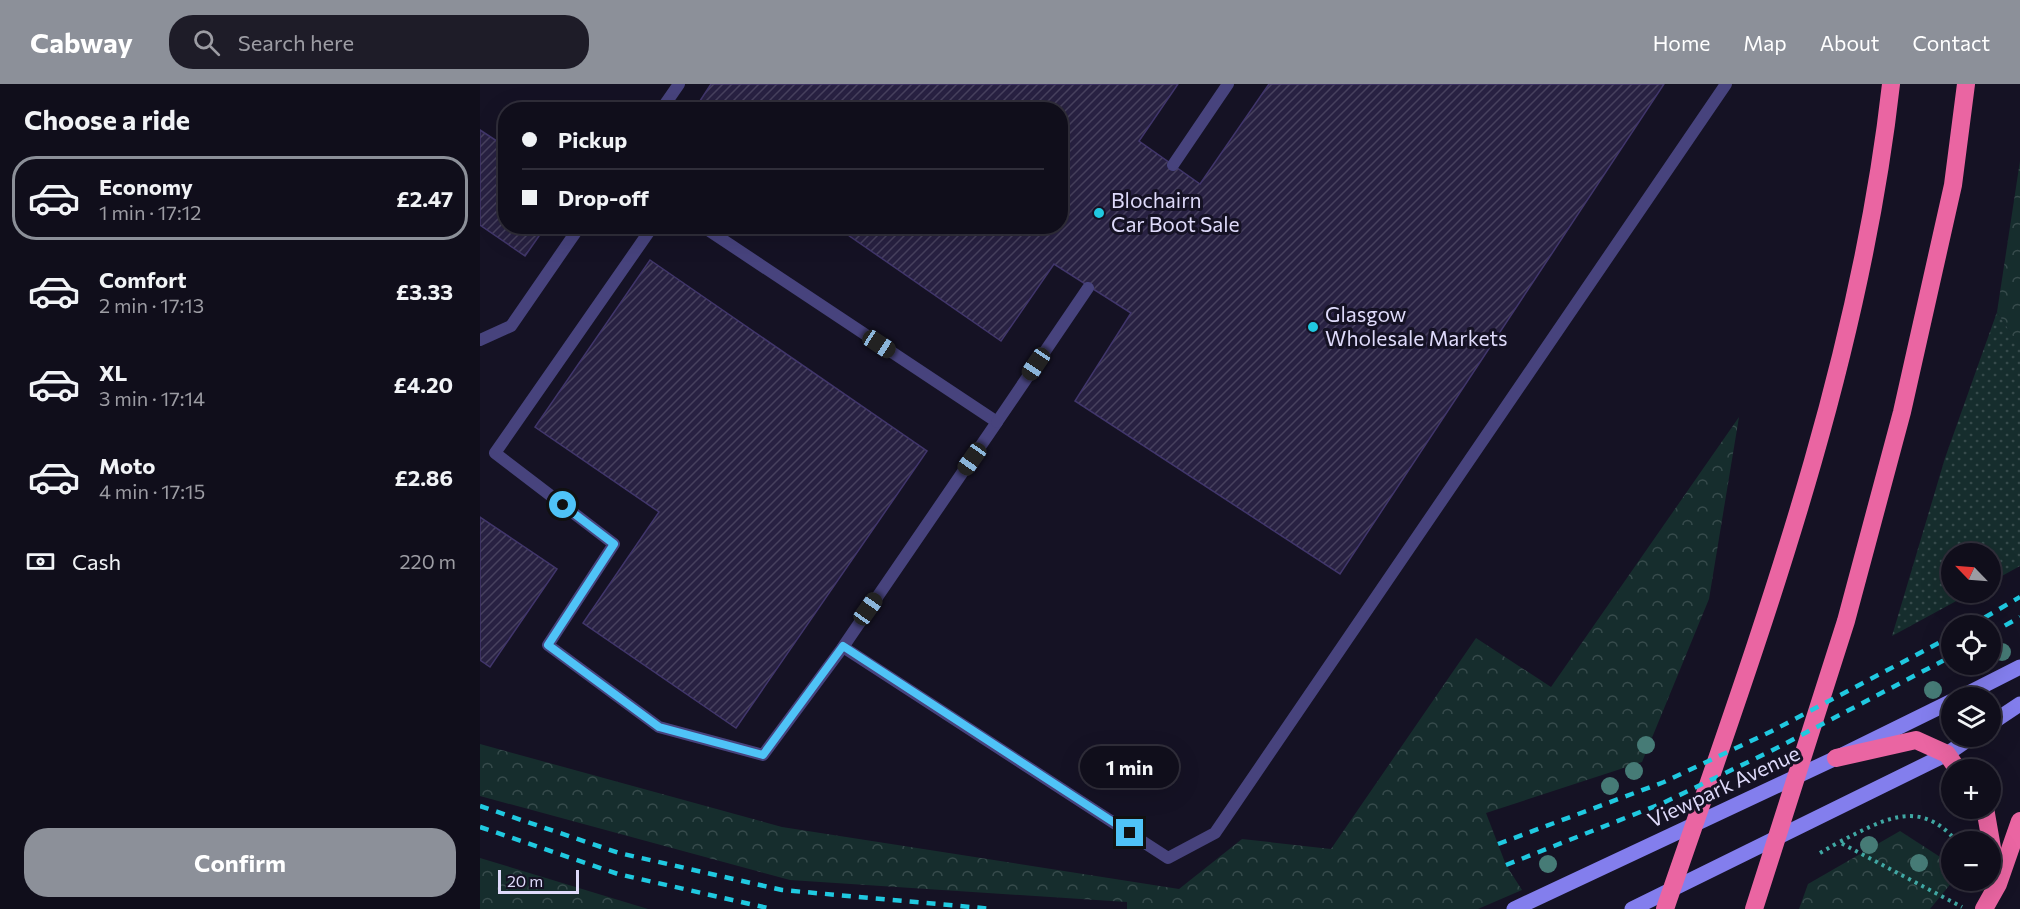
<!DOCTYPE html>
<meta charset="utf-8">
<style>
:root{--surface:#100e1b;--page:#1e1c28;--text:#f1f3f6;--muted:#9c9ca3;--line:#302e3a;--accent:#8c9099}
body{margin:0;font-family:Commissioner,sans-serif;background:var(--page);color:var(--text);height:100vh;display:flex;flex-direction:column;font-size:22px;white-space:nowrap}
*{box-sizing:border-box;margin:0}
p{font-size:20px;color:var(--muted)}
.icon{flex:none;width:33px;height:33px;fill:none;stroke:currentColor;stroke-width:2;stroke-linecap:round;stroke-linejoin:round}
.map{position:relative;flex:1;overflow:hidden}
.drawer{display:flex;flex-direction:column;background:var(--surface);width:480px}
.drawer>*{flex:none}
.banner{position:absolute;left:18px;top:18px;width:570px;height:132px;border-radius:24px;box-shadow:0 6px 24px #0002,0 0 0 2px var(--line);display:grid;align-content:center;height:132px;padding:0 24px;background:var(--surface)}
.needle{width:39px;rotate:295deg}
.fabs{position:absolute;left:1461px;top:459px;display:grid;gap:12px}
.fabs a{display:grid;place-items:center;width:60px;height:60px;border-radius:50%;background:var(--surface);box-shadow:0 6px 24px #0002,0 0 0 2px var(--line);font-size:30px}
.scale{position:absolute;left:18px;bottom:15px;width:81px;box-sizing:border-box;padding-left:6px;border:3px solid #dedafa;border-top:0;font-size:16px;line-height:21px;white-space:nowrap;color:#dedafa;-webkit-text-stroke:4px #151224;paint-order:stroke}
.end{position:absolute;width:27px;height:27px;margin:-14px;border:8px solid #4fc3f7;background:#111;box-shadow:0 0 0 3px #111}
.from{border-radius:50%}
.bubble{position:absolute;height:42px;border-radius:21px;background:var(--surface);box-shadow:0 6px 24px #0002,0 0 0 2px var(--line);font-size:20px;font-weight:700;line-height:42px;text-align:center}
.car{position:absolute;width:18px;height:36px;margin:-18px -9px;border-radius:8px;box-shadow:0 0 4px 2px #0007;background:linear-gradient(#222 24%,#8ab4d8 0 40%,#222 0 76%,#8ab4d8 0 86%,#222 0)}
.banner b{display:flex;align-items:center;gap:21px;height:57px;font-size:22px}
.banner b+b{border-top:2px solid var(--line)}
.banner i{width:15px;height:15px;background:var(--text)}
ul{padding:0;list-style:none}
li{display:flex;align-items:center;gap:18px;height:84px;margin:0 12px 9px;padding:0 12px;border:3px solid transparent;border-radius:24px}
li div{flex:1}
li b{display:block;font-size:22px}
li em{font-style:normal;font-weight:700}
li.active{border-color:var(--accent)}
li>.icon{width:54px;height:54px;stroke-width:1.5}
h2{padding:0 24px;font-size:27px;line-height:72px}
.pay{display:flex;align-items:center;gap:15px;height:66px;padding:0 24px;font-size:22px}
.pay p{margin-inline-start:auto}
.cta{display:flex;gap:12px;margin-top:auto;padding:12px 24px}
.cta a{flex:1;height:69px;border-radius:24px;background:var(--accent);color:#fff;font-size:24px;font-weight:700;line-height:69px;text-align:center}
header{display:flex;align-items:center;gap:36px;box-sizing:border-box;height:84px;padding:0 30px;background:var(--accent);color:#fff}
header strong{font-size:28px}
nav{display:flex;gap:33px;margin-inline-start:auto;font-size:21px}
.search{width:420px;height:54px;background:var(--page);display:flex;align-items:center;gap:15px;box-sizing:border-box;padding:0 21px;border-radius:24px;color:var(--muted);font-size:22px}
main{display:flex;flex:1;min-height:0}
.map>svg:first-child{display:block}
.grass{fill:url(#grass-dots)}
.forest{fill:url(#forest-crowns)}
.building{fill:url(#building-hatch);stroke:#41366b;stroke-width:1.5}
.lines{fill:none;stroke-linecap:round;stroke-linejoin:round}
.path{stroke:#40a8a4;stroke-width:4;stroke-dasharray:3 4.5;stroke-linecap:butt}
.lane{stroke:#47437d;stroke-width:12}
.secondary{stroke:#837eed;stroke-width:15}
.highway{stroke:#ea65a2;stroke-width:18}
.rail{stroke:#20c9e0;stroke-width:4.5;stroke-dasharray:9 8;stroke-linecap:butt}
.tree{fill:#467b76}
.route{stroke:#4fc3f7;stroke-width:8}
.poi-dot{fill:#20c9e0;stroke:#151224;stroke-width:2}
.labels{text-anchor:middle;stroke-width:6;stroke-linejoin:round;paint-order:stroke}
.poi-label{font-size:21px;fill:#dedafa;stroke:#151224;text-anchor:start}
.street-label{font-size:21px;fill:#dedafa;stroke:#151224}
</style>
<header>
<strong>Cabway</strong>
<div class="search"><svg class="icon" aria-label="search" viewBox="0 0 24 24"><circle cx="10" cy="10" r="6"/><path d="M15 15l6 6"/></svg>Search here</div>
<nav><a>Home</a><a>Map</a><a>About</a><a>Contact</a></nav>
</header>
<main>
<section class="drawer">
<h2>Choose a ride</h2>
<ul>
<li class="active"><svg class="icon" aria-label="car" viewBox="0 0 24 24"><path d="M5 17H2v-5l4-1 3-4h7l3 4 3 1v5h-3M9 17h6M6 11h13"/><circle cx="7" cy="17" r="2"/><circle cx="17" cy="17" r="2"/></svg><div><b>Economy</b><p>1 min · 17:12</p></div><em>£2.47</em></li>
<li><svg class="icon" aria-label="car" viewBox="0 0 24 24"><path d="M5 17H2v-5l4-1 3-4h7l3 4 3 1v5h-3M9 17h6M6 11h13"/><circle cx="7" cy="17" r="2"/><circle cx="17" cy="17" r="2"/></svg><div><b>Comfort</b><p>2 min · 17:13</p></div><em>£3.33</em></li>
<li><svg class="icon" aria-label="car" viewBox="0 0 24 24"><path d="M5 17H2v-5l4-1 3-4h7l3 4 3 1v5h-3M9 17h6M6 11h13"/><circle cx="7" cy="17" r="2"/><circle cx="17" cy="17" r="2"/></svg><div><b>XL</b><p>3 min · 17:14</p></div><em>£4.20</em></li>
<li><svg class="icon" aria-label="car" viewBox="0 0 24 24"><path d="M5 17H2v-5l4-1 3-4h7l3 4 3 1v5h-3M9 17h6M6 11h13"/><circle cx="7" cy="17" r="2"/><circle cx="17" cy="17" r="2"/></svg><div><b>Moto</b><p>4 min · 17:15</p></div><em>£2.86</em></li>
</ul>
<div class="pay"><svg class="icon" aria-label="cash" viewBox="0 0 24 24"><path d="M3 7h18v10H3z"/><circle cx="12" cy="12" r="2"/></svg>Cash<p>220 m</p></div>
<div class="cta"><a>Confirm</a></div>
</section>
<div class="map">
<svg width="1540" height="825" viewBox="0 0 1540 825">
<defs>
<pattern id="grass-dots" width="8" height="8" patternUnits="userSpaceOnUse" patternTransform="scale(1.5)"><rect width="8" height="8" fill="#162d2d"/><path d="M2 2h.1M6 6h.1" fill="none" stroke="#374b4c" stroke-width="1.8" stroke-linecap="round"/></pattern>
<pattern id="forest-crowns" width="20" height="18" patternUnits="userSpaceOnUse" patternTransform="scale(1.5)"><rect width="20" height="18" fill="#162d2d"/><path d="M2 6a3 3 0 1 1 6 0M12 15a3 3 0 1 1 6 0" fill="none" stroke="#374b4c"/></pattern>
<pattern id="building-hatch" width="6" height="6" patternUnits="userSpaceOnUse" patternTransform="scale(1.5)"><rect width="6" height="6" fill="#282142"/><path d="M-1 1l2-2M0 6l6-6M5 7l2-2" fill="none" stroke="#47415e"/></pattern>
</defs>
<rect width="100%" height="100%" fill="#151224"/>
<path class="grass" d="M1517,228L1540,262V482L1511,498L1510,470H1472V508L1491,509L1412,552L1465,374Z"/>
<g class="forest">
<path d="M1540,77V263L1517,228Z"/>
<path d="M1259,333L1229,515L1162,678L1006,729L1026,781L1042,806L998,825H647V818L310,796L0,712V660L302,743L699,805L762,755L851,765L996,554L1071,603Z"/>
<path d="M1420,747L1471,780L1473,797L1450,825H1319L1328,800Z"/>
<path d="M0,774L168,825H0Z"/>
</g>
<g class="building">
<path d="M231,0H698L659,57L720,100L789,0H1184L860,490L595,317L651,229L574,180L521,257L355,142H580V26H214Z"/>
<path d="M0,46L26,63V142H66L45,172L0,141Z"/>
<path d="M170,176L447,367L256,644L103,539L179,428L55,343Z"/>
<path d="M0,433L77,485L10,583L0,576Z"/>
</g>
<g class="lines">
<g class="path">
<path d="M1477,758C1439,712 1402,737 1359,758L1482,823"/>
<path d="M1340,769L1359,758"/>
</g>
<g class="lane">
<path d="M181,26L199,0"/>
<path d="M693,81L748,0"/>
<path d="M173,142L15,369L134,460L68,561L179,643L283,671L363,563L517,338L222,142"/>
<path d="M0,256L31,242L100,142"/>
<path d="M517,338L608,204"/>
<path d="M363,563L688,774L735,749L1246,0"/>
</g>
<g class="secondary">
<path d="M1479,614L1540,583"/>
<path d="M1510,640L1540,620"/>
<path d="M1034,825L1356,674L1472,617"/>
<path d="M1152,825L1467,670L1493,652"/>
</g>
<g class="highway">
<path d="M1356,674L1436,656L1467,670L1478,686"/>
<path d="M1505,724L1518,798"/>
<path d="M1185,825C1278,555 1379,286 1411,0"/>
<path d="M1274,825L1366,537L1422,328L1473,101L1486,0"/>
<path d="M1504,825L1518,800L1540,737"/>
</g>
<g class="rail">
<path d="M1490,542L1540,513"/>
<path d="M1510,550L1540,533"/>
<path d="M0,722L139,769L302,806L513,825"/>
<path d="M0,743L138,790L292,825"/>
<path d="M1018,760L1184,698L1292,647L1472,552"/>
<path d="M1026,781L1183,719L1291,667L1472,572"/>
</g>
</g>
<g class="tree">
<circle cx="1522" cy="568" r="9"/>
<circle cx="1453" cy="606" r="9"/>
<circle cx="1166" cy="661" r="9"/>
<circle cx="1154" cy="687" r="9"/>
<circle cx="1130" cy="702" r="9"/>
<circle cx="1389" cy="761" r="9"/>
<circle cx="1439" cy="779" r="9"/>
<circle cx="1068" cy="780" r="9"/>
</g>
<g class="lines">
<path class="route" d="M83,421L134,460L68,561L179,643L283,671L363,562L650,749"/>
</g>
<g class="poi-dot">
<circle cx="619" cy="129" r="6"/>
<circle cx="833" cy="243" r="6"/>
</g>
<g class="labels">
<g class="poi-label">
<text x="631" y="124">Blochairn<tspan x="631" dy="24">Car Boot Sale</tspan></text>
<text x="845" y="238">Glasgow<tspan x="845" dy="24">Wholesale Markets</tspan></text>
</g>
<g class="street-label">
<text transform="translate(1244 703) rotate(-25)" y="7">Viewpark Avenue</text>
</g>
</g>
</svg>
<div class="fabs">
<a><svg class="needle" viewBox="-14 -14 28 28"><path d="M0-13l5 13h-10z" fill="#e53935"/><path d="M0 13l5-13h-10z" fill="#9c9ca3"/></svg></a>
<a><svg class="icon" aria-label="locate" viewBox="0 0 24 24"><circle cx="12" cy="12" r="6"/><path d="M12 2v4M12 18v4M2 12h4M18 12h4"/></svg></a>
<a><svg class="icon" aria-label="layers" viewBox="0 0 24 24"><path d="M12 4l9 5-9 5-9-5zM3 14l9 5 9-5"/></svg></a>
<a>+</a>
<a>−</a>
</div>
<div class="scale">20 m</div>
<i class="end from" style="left:83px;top:421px"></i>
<i class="end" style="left:650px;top:749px"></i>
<div class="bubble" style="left:600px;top:662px;width:99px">1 min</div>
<i class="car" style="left:399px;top:260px;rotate:123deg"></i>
<i class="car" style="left:556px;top:280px;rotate:214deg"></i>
<i class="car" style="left:492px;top:375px;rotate:215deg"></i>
<i class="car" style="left:388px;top:525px;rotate:35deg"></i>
<div class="banner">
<b><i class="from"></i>Pickup</b>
<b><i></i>Drop-off</b>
</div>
</div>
</main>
